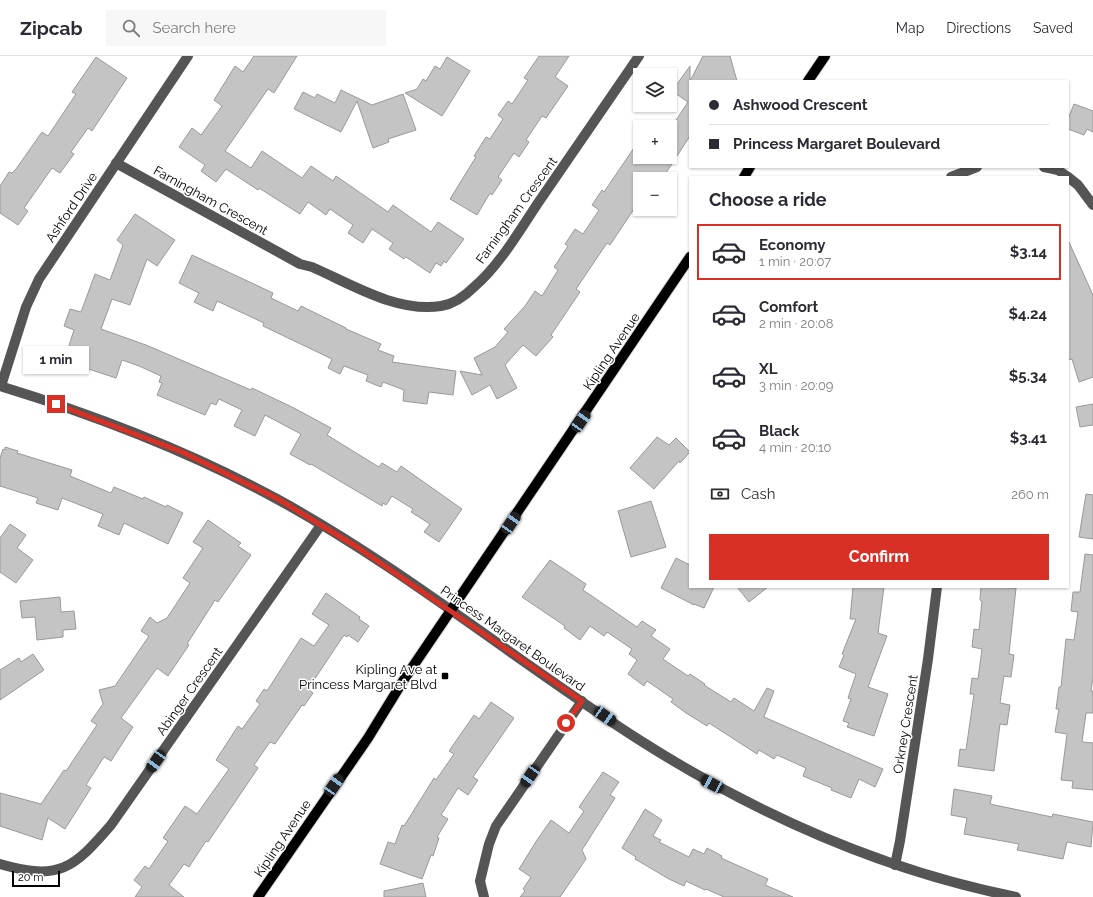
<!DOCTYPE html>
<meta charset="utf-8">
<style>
:root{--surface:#fff;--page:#f7f7f7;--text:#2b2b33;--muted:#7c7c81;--line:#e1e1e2;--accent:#d93025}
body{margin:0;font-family:Raleway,sans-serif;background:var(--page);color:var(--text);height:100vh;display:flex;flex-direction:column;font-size:15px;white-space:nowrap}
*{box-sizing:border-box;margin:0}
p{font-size:13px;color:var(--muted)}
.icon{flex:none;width:22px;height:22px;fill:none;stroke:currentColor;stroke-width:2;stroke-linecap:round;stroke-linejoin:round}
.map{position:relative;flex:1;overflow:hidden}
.details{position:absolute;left:689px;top:120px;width:380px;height:412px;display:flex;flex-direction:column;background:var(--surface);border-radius:0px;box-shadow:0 1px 3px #0004}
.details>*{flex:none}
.hud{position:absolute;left:689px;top:24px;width:380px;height:88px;border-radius:0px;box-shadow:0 1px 3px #0004;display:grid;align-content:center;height:88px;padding:0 20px;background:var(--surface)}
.controls{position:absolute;left:633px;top:12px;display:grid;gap:8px}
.controls a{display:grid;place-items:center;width:44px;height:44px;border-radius:0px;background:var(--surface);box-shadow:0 1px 3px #0004;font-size:20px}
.scale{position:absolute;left:12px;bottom:10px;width:48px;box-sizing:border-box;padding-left:4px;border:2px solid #000;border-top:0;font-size:11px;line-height:14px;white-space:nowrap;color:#000;-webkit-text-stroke:3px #fff;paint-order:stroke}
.end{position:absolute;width:18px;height:18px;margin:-9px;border:5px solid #d93025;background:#fff;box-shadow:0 0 0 2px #fff}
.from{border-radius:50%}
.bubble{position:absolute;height:28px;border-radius:0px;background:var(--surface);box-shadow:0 1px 3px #0004;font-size:13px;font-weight:700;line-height:28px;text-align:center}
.car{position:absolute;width:12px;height:24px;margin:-12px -6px;border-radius:5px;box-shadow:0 0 3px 1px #0007;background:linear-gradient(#222 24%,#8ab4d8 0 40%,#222 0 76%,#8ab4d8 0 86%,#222 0)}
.hud b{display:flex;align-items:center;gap:14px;height:38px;font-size:15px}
.hud b+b{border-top:1px solid var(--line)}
.hud i{width:10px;height:10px;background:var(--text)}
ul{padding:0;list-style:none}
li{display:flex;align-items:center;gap:12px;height:56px;margin:0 8px 6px;padding:0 12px;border:2px solid transparent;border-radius:0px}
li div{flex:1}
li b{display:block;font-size:15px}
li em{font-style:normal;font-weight:700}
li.active{border-color:var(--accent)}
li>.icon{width:36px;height:36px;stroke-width:1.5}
h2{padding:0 20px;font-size:18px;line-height:48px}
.pay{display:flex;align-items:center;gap:10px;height:44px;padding:0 20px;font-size:15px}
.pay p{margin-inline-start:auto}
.button{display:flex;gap:8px;margin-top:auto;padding:8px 20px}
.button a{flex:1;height:46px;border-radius:0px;background:var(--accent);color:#fff;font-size:16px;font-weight:700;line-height:46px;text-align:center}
header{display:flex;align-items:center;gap:24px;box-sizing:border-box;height:56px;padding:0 20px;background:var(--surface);border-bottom:1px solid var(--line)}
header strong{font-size:19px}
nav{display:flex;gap:22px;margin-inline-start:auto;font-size:14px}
.search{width:280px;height:36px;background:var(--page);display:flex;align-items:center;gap:10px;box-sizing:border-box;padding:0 14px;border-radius:0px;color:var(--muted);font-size:15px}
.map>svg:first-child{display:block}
.building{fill:#c4c4c4;stroke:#999}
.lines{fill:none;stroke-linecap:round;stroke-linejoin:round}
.major-casing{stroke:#dbdbdb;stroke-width:12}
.minor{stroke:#555;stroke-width:10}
.major{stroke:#000;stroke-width:10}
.route{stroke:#d93025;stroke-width:5}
.poi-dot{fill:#000;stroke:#fff;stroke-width:1.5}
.labels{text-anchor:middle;stroke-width:3;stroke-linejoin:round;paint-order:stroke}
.street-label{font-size:13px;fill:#000;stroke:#fff}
.poi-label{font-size:13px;fill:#000;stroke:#fff;text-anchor:end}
</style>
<header>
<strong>Zipcab</strong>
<div class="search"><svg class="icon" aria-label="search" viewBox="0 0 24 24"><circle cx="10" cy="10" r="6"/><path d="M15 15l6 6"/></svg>Search here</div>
<nav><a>Map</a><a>Directions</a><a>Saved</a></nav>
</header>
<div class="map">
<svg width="1093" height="841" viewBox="0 0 1093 841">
<rect width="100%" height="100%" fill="#fff"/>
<g class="building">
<path d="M254,0H297L274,37L268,33L225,95L251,112L262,95L302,122L311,110L333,125L336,120L388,156L393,149L431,176L438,166L464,183L446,207L444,205L441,210L436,207L430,217L406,201L404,203L389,193L393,187L372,173L363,187L348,177L353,169L330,153L326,159L308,146L300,158L259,132L258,134L226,113L216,126L201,115L205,109L179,91L192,72L201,79L222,50L214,44L235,10L243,16Z"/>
<path d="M539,0H569L555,21L568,30L546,62L542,60L526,84L529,86L519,101L514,97L498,121L502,124L492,139L490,137L477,159L450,143L476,101L474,100L486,81L490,83L503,63L498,59L508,45L512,48L528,24L524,22Z"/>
<path d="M703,0H730L737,25H690V80L662,123H640V144L610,189L607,187L576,233L580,236L551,279L553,281L536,300L523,289L505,309L517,332L497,343L490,329L472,339L460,315L482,319L474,302L495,291L508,276L504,273L525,250L535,235L542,240L558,214L554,211L568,190L565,188L575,173L583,178L599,154L592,149L602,134L604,136L640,83V101H670V73L688,46L672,35L690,10V25Z"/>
<path d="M96,1L127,22L92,75L88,72L71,96L74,98L60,117L52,112L24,152L28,155L18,169L0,157V130L9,116L12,117L16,113L42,76L48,80L76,38L72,36Z"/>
<path d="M447,1L470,15L442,60L405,37L417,33L423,23L426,25L435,10L440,13Z"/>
<path d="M341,34L372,49L403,38L416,74L388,83L389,86L373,92L357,45L341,76L294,53L303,36L315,42L317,38L335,47Z"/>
<path d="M1074,48L1093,55V76L1087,73L1084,79L1068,73V63Z"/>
<path d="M135,158L175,184L157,210L147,203L130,249L112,243L101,273L146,289L251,334L252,332L294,352L331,372L327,379L379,411L382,407L397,416L401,410L462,453L439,486L424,476L430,468L411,456L413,453L392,440L386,449L383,447L382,450L311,408L310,409L290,398L301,378L265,359L255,380L234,370L242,354L219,343L216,349L211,347L205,359L157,339L162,327L159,326L161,320L139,310L122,304L116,322L64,305L74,274L64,270L70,253L81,256L95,218L110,224L123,189L117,184Z"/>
<path d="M1068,184L1093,239V321L1079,326L1072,303L1068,304Z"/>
<path d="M192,199L273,237L271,242L298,255L301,250L346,272V273L381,288L378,294L394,300L392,306L456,315L453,339L429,336L427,348L403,345L404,334L383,326L381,331L366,325L368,319L344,310L340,318L328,312L332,303L263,270L264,267L217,245L213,255L194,246L199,237L179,227Z"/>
<path d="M1093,348V369L1080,371L1076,351Z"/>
<path d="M657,381L669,389L676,382L690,396L680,407L679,405L654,433L630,412Z"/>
<path d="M5,391L18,395L17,397L72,414L70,420L111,437L114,431L143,443L144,441L166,451L167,449L183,457L168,488L124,467L119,479L98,470L103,458L62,442L58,454L36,447L38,442L0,430V402L3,393L5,394Z"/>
<path d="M1086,438L1093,439V483L1079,481Z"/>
<path d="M651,445L666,491L631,501L618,455Z"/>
<path d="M208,464L241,487L238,490L251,499L218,546L215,544L187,588L189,589L168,620L157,612L121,662L133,671L111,705L104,701L86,729L91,732L65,773L48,762L42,784L0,770V737L41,748L64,714L66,715L97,669L91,665L103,648L99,634L115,630L149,580L141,575L150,561L157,567L167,562L190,527L183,522L203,492L193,486Z"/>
<path d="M10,468L26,479L17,492L33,504L16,527L0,516V482Z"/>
<path d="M1085,498L1093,499V622L1091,635H1093V657H1086L1082,686L1093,687V734L1072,732L1073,725L1061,724L1067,678L1055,676L1059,653H1056L1059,631H1061L1066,583L1074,584L1078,556L1071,555L1073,536H1080Z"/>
<path d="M676,502L690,509V531H714L704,552L694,548V549L661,532Z"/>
<path d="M550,504L586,528L583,534L637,571L642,565L656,574L651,580L670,593L663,603L688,620L690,618L705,628L704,629L731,646L734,642L754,655L767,632L774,635L764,661L883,713L875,731L859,723L851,742L831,734L832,732L803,720L806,712L777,699L774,703L759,694L757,698L709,667L707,670L686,657L671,646L673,643L647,625L644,630L628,618L637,604L629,598L632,593L607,576L604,580L590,570L580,584L564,572L565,570L522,541Z"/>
<path d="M737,531H768L749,546Z"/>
<path d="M853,531H884L878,577L887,580L868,631L888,638L874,680L847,671L849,667L843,665L851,643L848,642L856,618L839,611L844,599L842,598L856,563H850Z"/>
<path d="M981,531L1016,532L1009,598L1014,599L1011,621L1004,620L1000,647L1010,649L1007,669L1000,668L994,715L958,710L960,693L966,694L974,638H970L972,622L978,623L982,593L972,591L974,573L979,574L982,545L980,544Z"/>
<path d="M326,537L360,561L359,563L369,570L358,586L348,579L347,581L344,579L308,633L313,637L304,650L302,649L275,688L270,686L254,709L258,712L208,786L206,785L189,811L184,808L169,829L184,841H135L142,831L134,824L145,810L149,813L168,785L163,782L185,750L197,758L229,713L216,704L238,670L242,673L260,648L256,645L264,633L267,635L301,582L314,590L329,569L312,558Z"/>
<path d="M60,541L61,556L74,555L76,573L63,574V581L37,584L35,561L22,562L20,545Z"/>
<path d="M33,598L44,614L0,644V614L19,602L21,606Z"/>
<path d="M491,646L514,662L473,721L478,724L468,739L458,732L441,759L448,763L437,781L439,782L433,800L431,799L422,823L380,808L388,786L395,788L402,769L404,770L434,722L436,724L454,698L449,695L474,659L479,663Z"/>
<path d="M603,716L619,726L610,739L615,742L582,794L586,803L560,841H520L525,835L523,833L531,821L519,813L537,784L551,764L569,777L584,755L579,751Z"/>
<path d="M954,733L992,740L990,748L1052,761L1053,758L1093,766L1091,791L1067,786L1063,803L1017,794L1019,788L964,778L967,762L951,759Z"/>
<path d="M645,753L662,764L653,780L661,784L659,786L689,801L693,793L704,798L707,792L722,800L721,802L768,823L765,829L793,841H724L706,833L705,834L686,825L684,830L669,823L635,803L636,801L622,792Z"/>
<path d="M423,827L426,841H384V835Z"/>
</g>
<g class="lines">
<g class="major-casing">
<g id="major">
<path d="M808,25L825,0"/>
<path d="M744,121L750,111"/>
<path d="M258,841L368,682L403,625L690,201"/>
</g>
</g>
<g class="minor">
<path d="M116,107L300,208L312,211C351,228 397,257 441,250C454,248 465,240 474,231C499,210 520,174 538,147C572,98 605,49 639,0"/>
<path d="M1044,111L1058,114L1068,121"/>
<path d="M951,121L977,111"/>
<path d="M1068,121L1078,129L1093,149"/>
<path d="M0,330C95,359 189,395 277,443C405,513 518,607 641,685C756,758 881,814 1016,841"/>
<path d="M1,330L26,251L39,223L188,0"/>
<path d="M0,808C59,825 73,813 111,769L321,469"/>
<path d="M895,809L900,785L928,603L937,531"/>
<path d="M484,841L480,825L489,788L496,770L582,645"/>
</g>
<use href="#major" class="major"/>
</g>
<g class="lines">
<path class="route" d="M56,348L182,396L278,443L357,491L582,645L566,667"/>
</g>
<rect class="poi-dot" x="441" y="616" width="8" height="8" rx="2"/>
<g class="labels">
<g class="street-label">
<text transform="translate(211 144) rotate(29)" y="5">Farningham Crescent</text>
<text transform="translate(71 151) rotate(-56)" y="5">Ashford Drive</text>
<text transform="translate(516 154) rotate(-54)" y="5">Farningham Crescent</text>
<text transform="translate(611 295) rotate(-56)" y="5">Kipling Avenue</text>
<text transform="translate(513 582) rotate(35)" y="5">Princess Margaret Boulevard</text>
<text transform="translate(189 635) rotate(-55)" y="5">Abinger Crescent</text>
<text transform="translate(905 668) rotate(-81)" y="5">Orkney Crescent</text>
<text transform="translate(282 782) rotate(-56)" y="5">Kipling Avenue</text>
</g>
<g class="poi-label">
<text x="437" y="618">Kipling Ave at<tspan x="437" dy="15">Princess Margaret Blvd</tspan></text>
</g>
</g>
</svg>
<div class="controls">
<a><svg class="icon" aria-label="layers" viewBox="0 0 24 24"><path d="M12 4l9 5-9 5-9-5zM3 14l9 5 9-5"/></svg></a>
<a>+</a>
<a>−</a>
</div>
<div class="scale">20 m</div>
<i class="end from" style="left:566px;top:667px"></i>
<i class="end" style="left:56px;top:348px"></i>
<div class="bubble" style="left:23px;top:290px;width:66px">1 min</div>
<i class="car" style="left:581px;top:365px;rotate:34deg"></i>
<i class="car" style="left:511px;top:467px;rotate:34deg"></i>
<i class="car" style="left:605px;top:660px;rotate:124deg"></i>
<i class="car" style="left:156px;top:705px;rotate:215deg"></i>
<i class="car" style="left:530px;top:720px;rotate:214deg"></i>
<i class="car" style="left:712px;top:728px;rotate:298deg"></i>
<i class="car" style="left:334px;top:729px;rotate:35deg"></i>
<div class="hud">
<b><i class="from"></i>Ashwood Crescent</b>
<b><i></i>Princess Margaret Boulevard</b>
</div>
<section class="details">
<h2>Choose a ride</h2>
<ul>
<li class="active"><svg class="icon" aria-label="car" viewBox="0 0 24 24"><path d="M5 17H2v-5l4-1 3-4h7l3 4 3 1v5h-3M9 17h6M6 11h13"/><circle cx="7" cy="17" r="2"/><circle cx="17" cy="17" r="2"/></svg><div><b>Economy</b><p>1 min · 20:07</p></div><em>$3.14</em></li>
<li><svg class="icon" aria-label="car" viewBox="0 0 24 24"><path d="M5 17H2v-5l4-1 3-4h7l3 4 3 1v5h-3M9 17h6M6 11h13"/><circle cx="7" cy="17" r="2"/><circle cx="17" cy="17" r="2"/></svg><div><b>Comfort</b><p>2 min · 20:08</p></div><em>$4.24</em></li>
<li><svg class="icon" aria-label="car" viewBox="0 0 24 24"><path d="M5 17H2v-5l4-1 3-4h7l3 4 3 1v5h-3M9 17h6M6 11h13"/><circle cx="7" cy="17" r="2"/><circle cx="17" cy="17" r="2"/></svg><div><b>XL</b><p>3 min · 20:09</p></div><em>$5.34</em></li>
<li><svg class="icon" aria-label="car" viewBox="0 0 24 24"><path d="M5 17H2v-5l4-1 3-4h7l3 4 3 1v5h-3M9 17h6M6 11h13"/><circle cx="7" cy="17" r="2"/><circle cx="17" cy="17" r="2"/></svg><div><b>Black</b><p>4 min · 20:10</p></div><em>$3.41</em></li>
</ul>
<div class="pay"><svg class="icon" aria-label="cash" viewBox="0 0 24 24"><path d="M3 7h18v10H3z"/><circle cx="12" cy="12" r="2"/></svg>Cash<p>260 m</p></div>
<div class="button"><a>Confirm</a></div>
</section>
</div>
